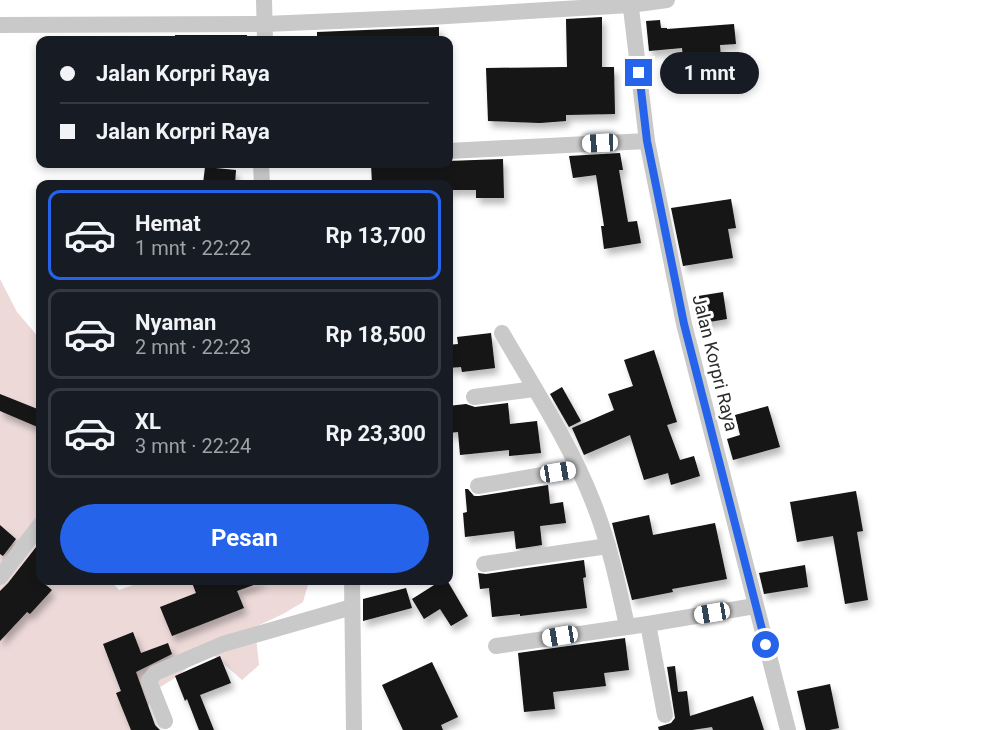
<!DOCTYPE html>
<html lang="id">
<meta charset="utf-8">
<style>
:root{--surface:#171b24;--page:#242831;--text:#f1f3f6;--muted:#9ea1a6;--line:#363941;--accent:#2563eb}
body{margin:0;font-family:Roboto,sans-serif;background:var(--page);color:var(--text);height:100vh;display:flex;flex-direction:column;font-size:22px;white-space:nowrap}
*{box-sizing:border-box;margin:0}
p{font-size:20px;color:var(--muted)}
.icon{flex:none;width:33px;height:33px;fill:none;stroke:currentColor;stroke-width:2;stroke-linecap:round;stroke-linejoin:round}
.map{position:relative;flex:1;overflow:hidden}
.drawer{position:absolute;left:36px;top:180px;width:417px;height:405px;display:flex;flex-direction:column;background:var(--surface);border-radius:12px;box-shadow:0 3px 9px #0003}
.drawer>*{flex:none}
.hud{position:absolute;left:36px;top:36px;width:417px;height:132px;border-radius:12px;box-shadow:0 3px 9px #0003;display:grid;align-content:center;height:132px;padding:0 24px;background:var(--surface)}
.end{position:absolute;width:27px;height:27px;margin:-14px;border:8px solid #2563eb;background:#fff;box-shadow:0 0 0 3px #fff}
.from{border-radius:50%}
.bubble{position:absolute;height:42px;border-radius:21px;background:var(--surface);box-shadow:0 3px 9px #0003;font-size:20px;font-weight:700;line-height:42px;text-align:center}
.car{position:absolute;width:18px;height:36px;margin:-18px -9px;border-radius:8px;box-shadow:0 0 4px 2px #0007;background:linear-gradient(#fff 24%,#345 0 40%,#fff 0 76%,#345 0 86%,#fff 0)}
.hud b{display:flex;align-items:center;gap:21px;height:57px;font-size:22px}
.hud b+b{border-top:2px solid var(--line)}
.hud i{width:15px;height:15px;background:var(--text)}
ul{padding:10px 0 0;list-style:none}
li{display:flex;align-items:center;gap:18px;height:90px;margin:0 12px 9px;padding:0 12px;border:3px solid var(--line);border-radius:12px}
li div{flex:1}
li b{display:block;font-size:22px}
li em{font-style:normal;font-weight:700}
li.on{border-color:var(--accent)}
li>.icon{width:54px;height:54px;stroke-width:1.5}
.primary-button{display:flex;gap:12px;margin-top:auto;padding:12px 24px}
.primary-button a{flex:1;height:69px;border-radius:36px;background:var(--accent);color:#fff;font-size:24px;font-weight:700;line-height:69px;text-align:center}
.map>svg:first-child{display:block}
.green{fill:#ecd9d8}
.building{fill:#131313;filter:url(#shadow)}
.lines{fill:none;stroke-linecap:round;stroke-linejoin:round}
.street{stroke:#c9c9c9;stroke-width:16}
.route{stroke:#2563eb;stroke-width:8}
.labels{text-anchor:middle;stroke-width:6;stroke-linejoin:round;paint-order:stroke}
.street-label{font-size:18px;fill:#2c2c2c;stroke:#fff}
</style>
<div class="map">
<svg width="993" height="730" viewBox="0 0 993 730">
<defs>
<filter id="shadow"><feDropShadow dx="3.5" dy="6" stdDeviation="3" flood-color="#0004"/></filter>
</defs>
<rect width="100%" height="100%" fill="#fff"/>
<path class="green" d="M0,279L17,312L40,339V580L111,581L119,590L145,581H309L303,602L283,614L255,627L259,665L242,680L208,650L178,676L154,691L140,730H0Z"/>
<g class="building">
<path d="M602,17V67H614L615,114L566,115V121L540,123L488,121L486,68L567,67L566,19Z"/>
<path d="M660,20L661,28H667V29L734,24L736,44L720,45L722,74L685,76L682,48L649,51L646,21Z"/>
<path d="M439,27V40H317V32Z"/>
<rect x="175" y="35" width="72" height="5"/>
<path d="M620,153L623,170H619L628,222L637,221L641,243L604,249L601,226H604L596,175L573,178L569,156Z"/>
<path d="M503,159L504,198H476V190H448V184H372L371,164H448V161Z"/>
<path d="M205,167L236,170L235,184H203Z"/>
<path d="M731,199L736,228L728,229L733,258L683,266L671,208Z"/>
<path d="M723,292L727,319L697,324L692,297Z"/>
<path d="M491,333L495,368L462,372L461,367L448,368V345L458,344L457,337Z"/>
<path d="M654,350L677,422L667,425L680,460L694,456L700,476L671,485L668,473L644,480L630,435L584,455L572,428L614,410L608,394L633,386L624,360Z"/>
<path d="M562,387L581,421L569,427L550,394Z"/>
<path d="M0,394L40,410V428L0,411Z"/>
<path d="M508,403L510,424L537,421L541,453L509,456V450L460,455L458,432L448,433V406L466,404L475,407Z"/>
<path d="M768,406L780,447L733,460L727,439L740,435L735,415Z"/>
<path d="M548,485L550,504L563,502L566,523L540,526L542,545L516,549L514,531L465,537L463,513L467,512L465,489H468L474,496H479Z"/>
<path d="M856,491L863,531L857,532L868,600L845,604L833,536L797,542L790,502Z"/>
<path d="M649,515L653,535L715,523L727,579L672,589L673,592L632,600L612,523Z"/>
<path d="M0,525L16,539L3,556L0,554Z"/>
<path d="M40,542V580L52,590L30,614L27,612L0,641V591L8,583Z"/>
<path d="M584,560L586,577L583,578L587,608L520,616V614L492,617L489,588L480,589L478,573L486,574Z"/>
<path d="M805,565L808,587L764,594L759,573Z"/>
<path d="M191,580H262V582L237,591L244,608L172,636L160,607L196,593Z"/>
<path d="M442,580H447L468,616L451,626L440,609L424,619L412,599Z"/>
<path d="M406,588L412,608L363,621V599Z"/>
<path d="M133,632L141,653L168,643L172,654L136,672L155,725L160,730H131L116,693L121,691L103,644Z"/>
<path d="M625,638L629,670L604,673L606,686L553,692L555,709L524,712L518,653Z"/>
<path d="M220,656L231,683L200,695L214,730H199L187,699L185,701L175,676Z"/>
<path d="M432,662L458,717L441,725L443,730H403L382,685Z"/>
<path d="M675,666L678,692L687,691L690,716L753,696L764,730H713L712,727L692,730H659L658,727L671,723L675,718L667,667Z"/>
<path d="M830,684L839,728L829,730H806L797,691Z"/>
</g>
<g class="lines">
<g class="street">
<path d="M264,0L265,40"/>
<path d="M630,0L647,141L684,324L788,730"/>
<path d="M0,25L265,24L431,17L630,5L667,0"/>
<path d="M448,151L647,141"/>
<path d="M261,164L262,184"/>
<path d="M502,333C534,388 570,443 593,502C609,542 618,584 627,626"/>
<path d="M474,397L534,389"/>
<path d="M478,486L578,469"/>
<path d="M484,564L608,546"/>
<path d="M0,577L40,525"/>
<path d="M352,580L354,730"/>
<path d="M648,624L665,715"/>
<path d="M496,646L648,624L755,606"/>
<path d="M165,721L149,681L155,673L223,644L352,607"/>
</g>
</g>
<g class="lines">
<path class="route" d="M639,73L647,141L684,324L766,645"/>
</g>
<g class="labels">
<g class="street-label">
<text transform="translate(715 363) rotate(76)" y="6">Jalan Korpri Raya</text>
</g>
</g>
</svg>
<i class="end from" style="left:766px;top:645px"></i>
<i class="end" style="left:639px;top:73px"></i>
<div class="bubble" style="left:660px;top:52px;width:99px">1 mnt</div>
<i class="car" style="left:600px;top:143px;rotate:267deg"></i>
<i class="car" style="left:558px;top:472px;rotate:81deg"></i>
<i class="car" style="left:712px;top:613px;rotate:260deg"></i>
<i class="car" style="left:560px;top:636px;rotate:261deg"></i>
<div class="hud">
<b><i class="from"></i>Jalan Korpri Raya</b>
<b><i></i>Jalan Korpri Raya</b>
</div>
<section class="drawer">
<ul>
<li class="on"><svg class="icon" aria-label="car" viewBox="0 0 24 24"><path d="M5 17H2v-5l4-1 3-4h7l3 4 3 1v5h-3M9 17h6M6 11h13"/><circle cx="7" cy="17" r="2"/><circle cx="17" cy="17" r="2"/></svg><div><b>Hemat</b><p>1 mnt · 22:22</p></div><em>Rp 13,700</em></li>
<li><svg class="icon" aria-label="car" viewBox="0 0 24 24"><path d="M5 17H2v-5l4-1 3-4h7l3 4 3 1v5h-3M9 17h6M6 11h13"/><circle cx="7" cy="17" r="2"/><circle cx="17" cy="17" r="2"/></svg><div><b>Nyaman</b><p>2 mnt · 22:23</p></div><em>Rp 18,500</em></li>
<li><svg class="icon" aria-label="car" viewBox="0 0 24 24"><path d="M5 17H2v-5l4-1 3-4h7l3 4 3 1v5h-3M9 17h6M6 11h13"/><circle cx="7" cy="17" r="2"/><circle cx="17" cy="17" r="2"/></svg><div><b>XL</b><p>3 mnt · 22:24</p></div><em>Rp 23,300</em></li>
</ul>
<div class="primary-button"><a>Pesan</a></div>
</section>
</div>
